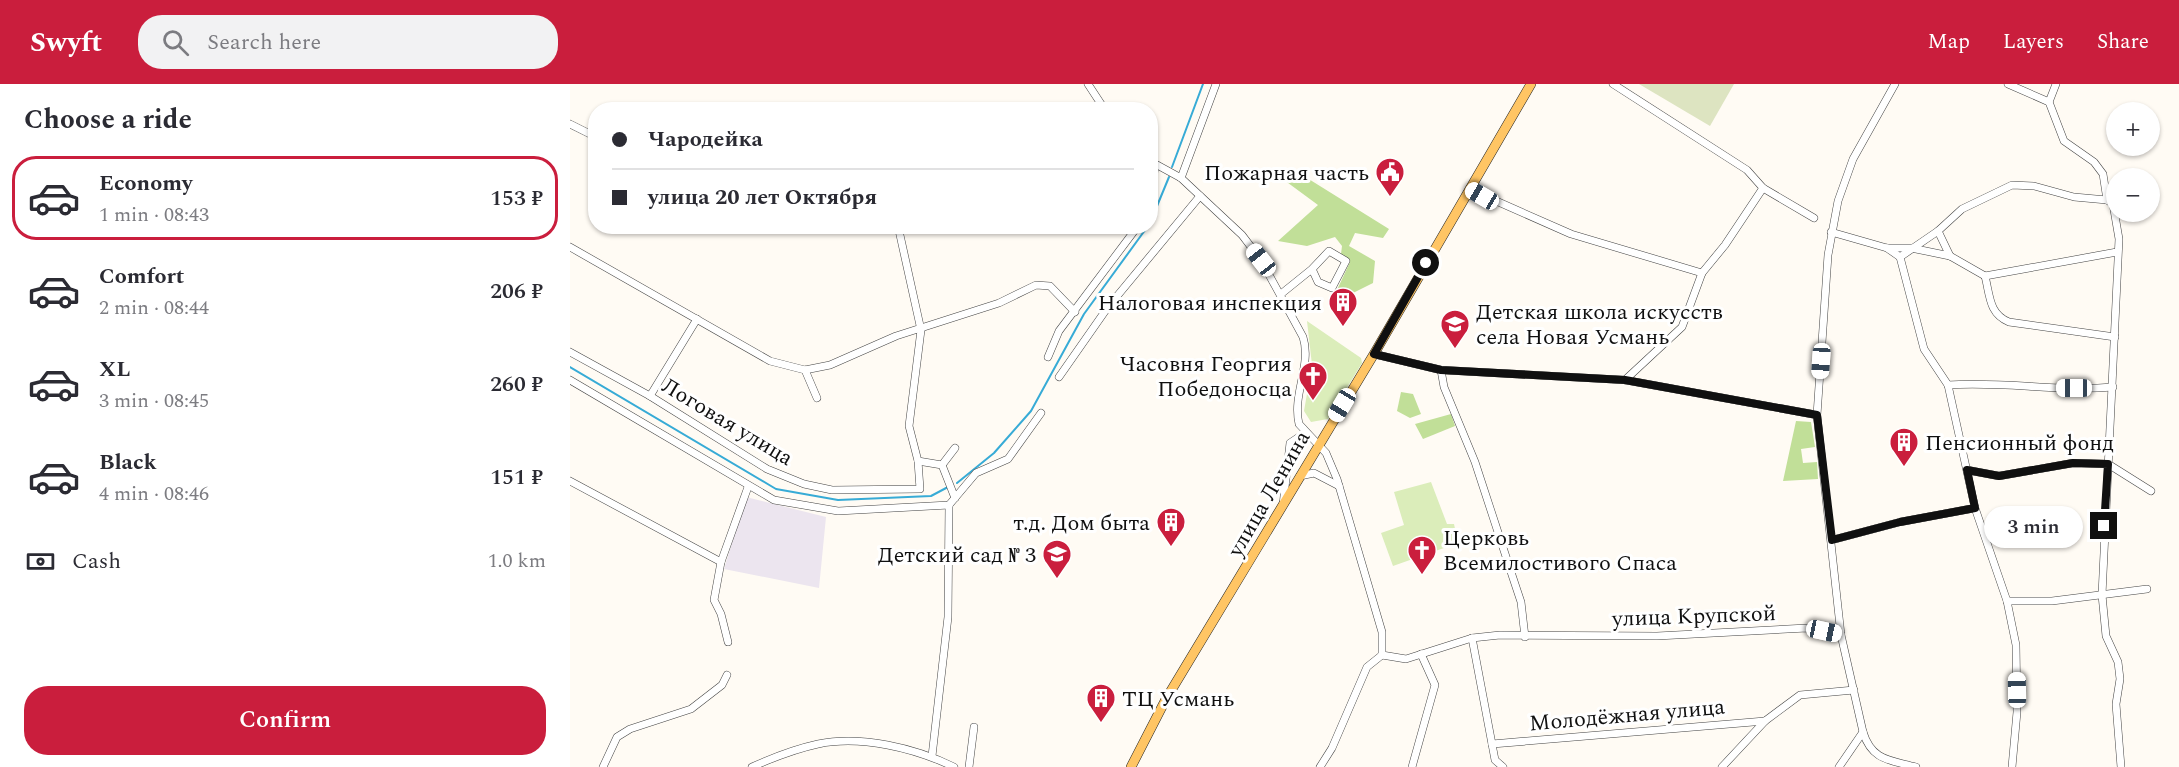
<!DOCTYPE html>
<meta charset="utf-8">
<style>
:root{--surface:#fff;--page:#f2f2f3;--text:#2b2b33;--muted:#7c7c81;--line:#e1e1e2;--accent:#ca1e3d}
body{margin:0;font-family:Spectral,serif;background:var(--page);color:var(--text);height:100vh;display:flex;flex-direction:column;font-size:22px;white-space:nowrap}
*{box-sizing:border-box;margin:0}
p{font-size:20px;color:var(--muted)}
.icon{flex:none;width:33px;height:33px;fill:none;stroke:currentColor;stroke-width:2;stroke-linecap:round;stroke-linejoin:round}
.map{position:relative;flex:1;overflow:hidden}
.panel{display:flex;flex-direction:column;background:var(--surface);width:570px}
.panel>*{flex:none}
.banner{position:absolute;left:18px;top:18px;width:570px;height:132px;border-radius:24px;box-shadow:0 2px 4px #0004;display:grid;align-content:center;height:132px;padding:0 24px;background:var(--surface)}
.controls{position:absolute;left:1536px;top:18px;display:grid;gap:12px}
.controls a{display:grid;place-items:center;width:54px;height:54px;border-radius:50%;background:var(--surface);box-shadow:0 2px 4px #0004;font-size:30px}
.end{position:absolute;width:27px;height:27px;margin:-14px;border:8px solid #101010;background:#fff;box-shadow:0 0 0 3px #fff}
.from{border-radius:50%}
.bubble{position:absolute;height:42px;border-radius:21px;background:var(--surface);box-shadow:0 2px 4px #0004;font-size:20px;font-weight:600;line-height:42px;text-align:center}
.car{position:absolute;width:18px;height:36px;margin:-18px -9px;border-radius:8px;box-shadow:0 0 4px 2px #0007;background:linear-gradient(#fff 24%,#345 0 40%,#fff 0 76%,#345 0 86%,#fff 0)}
.banner b{display:flex;align-items:center;gap:21px;height:57px;font-size:22px}
.banner b+b{border-top:2px solid var(--line)}
.banner i{width:15px;height:15px;background:var(--text)}
ul{padding:0;list-style:none}
li{display:flex;align-items:center;gap:18px;height:84px;margin:0 12px 9px;padding:0 12px;border:3px solid transparent;border-radius:24px}
li div{flex:1}
li b{display:block;font-size:22px}
li em{font-style:normal;font-weight:600}
li.active{border-color:var(--accent)}
li>.icon{width:54px;height:54px;stroke-width:1.5}
h2{padding:0 24px;font-size:27px;line-height:72px}
.pay{display:flex;align-items:center;gap:15px;height:66px;padding:0 24px;font-size:22px}
.pay p{margin-inline-start:auto}
.action{display:flex;gap:12px;margin-top:auto;padding:12px 24px}
.action a{flex:1;height:69px;border-radius:24px;background:var(--accent);color:#fff;font-size:24px;font-weight:600;line-height:69px;text-align:center}
header{display:flex;align-items:center;gap:36px;box-sizing:border-box;height:84px;padding:0 30px;background:var(--accent);color:#fff}
header strong{font-size:28px}
nav{display:flex;gap:33px;margin-inline-start:auto;font-size:21px}
.search{width:420px;height:54px;background:var(--page);display:flex;align-items:center;gap:15px;box-sizing:border-box;padding:0 21px;border-radius:24px;color:var(--muted);font-size:22px}
main{display:flex;flex:1;min-height:0}
.map>svg:first-child{display:block}
.industrial{fill:#ece5ef}
.green{fill:#dbedba}
.forest{fill:#c1df98}
.cemetery{fill:#dde4c1}
.lines{fill:none;stroke-linecap:round;stroke-linejoin:round}
.stream{stroke:#37abd6;stroke-width:2}
.minor-casing{stroke:#434343;stroke-width:8}
.major-casing{stroke:#212121;stroke-width:10}
.minor{stroke:#fff;stroke-width:7}
.major{stroke:#ffc564;stroke-width:9}
.route{stroke:#101010;stroke-width:8}
.labels{text-anchor:middle;stroke-width:6;stroke-linejoin:round;paint-order:stroke}
.poi-label{font-size:22px;fill:#101010;stroke:#fff;text-anchor:end}
.street-label{font-size:22px;fill:#101010;stroke:#fff}
</style>
<header>
<strong>Swyft</strong>
<div class="search"><svg class="icon" aria-label="search" viewBox="0 0 24 24"><circle cx="10" cy="10" r="6"/><path d="M15 15l6 6"/></svg>Search here</div>
<nav><a>Map</a><a>Layers</a><a>Share</a></nav>
</header>
<main>
<section class="panel">
<h2>Choose a ride</h2>
<ul>
<li class="active"><svg class="icon" aria-label="car" viewBox="0 0 24 24"><path d="M5 17H2v-5l4-1 3-4h7l3 4 3 1v5h-3M9 17h6M6 11h13"/><circle cx="7" cy="17" r="2"/><circle cx="17" cy="17" r="2"/></svg><div><b>Economy</b><p>1 min · 08:43</p></div><em>153 ₽</em></li>
<li><svg class="icon" aria-label="car" viewBox="0 0 24 24"><path d="M5 17H2v-5l4-1 3-4h7l3 4 3 1v5h-3M9 17h6M6 11h13"/><circle cx="7" cy="17" r="2"/><circle cx="17" cy="17" r="2"/></svg><div><b>Comfort</b><p>2 min · 08:44</p></div><em>206 ₽</em></li>
<li><svg class="icon" aria-label="car" viewBox="0 0 24 24"><path d="M5 17H2v-5l4-1 3-4h7l3 4 3 1v5h-3M9 17h6M6 11h13"/><circle cx="7" cy="17" r="2"/><circle cx="17" cy="17" r="2"/></svg><div><b>XL</b><p>3 min · 08:45</p></div><em>260 ₽</em></li>
<li><svg class="icon" aria-label="car" viewBox="0 0 24 24"><path d="M5 17H2v-5l4-1 3-4h7l3 4 3 1v5h-3M9 17h6M6 11h13"/><circle cx="7" cy="17" r="2"/><circle cx="17" cy="17" r="2"/></svg><div><b>Black</b><p>4 min · 08:46</p></div><em>151 ₽</em></li>
</ul>
<div class="pay"><svg class="icon" aria-label="cash" viewBox="0 0 24 24"><path d="M3 7h18v10H3z"/><circle cx="12" cy="12" r="2"/></svg>Cash<p>1.0 km</p></div>
<div class="action"><a>Confirm</a></div>
</section>
<div class="map">
<svg width="1609" height="683" viewBox="0 0 1609 683">
<rect width="100%" height="100%" fill="#fffbf4"/>
<path class="industrial" d="M176,413L256,433L249,504L154,485Z"/>
<g class="green">
<path d="M737,237L791,274L792,279L758,335L741,338L734,327L742,281Z"/>
<path d="M861,398L877,440H884L888,459L823,482L811,449L834,441L824,408Z"/>
</g>
<g class="forest">
<path d="M721,84L819,145L813,154L785,149L779,162L805,177L803,199L777,212L769,227L760,221L780,178L771,170L772,162L765,153L737,162L708,157L748,121L710,93Z"/>
<path d="M831,308L843,310L851,330L840,334L827,327Z"/>
<path d="M881,330L885,342L853,355L845,340Z"/>
<path d="M1226,337L1241,338L1245,363L1231,365L1233,379L1247,378L1248,395L1213,397Z"/>
</g>
<path class="cemetery" d="M1069,0H1164L1140,42Z"/>
<g class="lines">
<g class="stream">
<path d="M602,83L633,0"/>
<path d="M580,139L599,93"/>
<path d="M0,283L206,405L268,416L361,412L378,403"/>
<path d="M387,399L424,369L461,327L514,230L578,142"/>
</g>
<g class="minor-casing">
<g id="minor">
<path d="M518,0L535,26"/>
<path d="M1043,0L1177,86L1193,104L1244,134"/>
<path d="M1325,0L1283,75L1268,117L1258,171L1247,331L1271,551L1293,648C1302,677 1320,676 1346,683"/>
<path d="M1438,0L1479,18L1494,57L1524,78L1533,90L1537,116"/>
<path d="M1479,18L1486,0"/>
<path d="M0,40L26,53"/>
<path d="M580,77L611,94L672,151L691,176L733,253C742,281 722,310 729,340L756,369L767,395L812,548V571"/>
<path d="M611,94L646,0"/>
<path d="M899,105L1001,150L1132,189"/>
<path d="M1537,116L1543,120L1549,155L1532,511L1536,552L1548,578L1550,595L1546,620L1551,683"/>
<path d="M580,124L585,80"/>
<path d="M328,142L351,246L339,342L348,377L372,381L385,414"/>
<path d="M1261,148L1317,164H1341L1380,172L1415,192L1547,168"/>
<path d="M0,163L200,277L235,286L260,281L326,252L429,219L466,201L480,202L505,228"/>
<path d="M1317,164L1330,173L1354,265L1378,301L1405,424L1437,517L1446,561L1447,628L1442,683"/>
<path d="M1380,172L1368,147L1392,125L1442,101L1464,102L1504,113L1537,116"/>
<path d="M1330,173L1368,147"/>
<path d="M1415,192C1420,212 1419,230 1439,238L1545,253"/>
<path d="M711,210L742,185L748,198L762,204L776,177L759,167L742,185"/>
<path d="M0,268L80,312L197,385L234,400L262,406L350,405L348,377"/>
<path d="M804,270L871,286L1055,296L1247,331"/>
<path d="M478,273L489,247L568,142"/>
<path d="M235,286L247,314"/>
<path d="M871,286L874,303L905,378L943,494L951,518L955,553"/>
<path d="M489,293L538,223L630,112"/>
<path d="M0,296L204,416L268,427L379,421L406,389L438,375L471,329"/>
<path d="M1055,296L1112,243L1132,189L1155,161L1193,104"/>
<path d="M1378,301C1434,297 1488,308 1543,303"/>
<path d="M80,312L127,235"/>
<path d="M372,381L385,364"/>
<path d="M1397,386L1429,392L1503,379L1538,380L1581,407"/>
<path d="M730,392L744,389L769,402"/>
<path d="M0,397L151,478"/>
<path d="M713,421L720,359L735,349"/>
<path d="M1262,456L1330,438L1405,424"/>
<path d="M1437,517H1482L1577,505"/>
<path d="M902,554L925,676L933,683"/>
<path d="M158,558L151,530L144,516L151,478L178,403"/>
<path d="M812,571L836,575L902,554L930,551L1087,552L1237,544L1271,551"/>
<path d="M922,660L1195,637L1230,611L1284,606"/>
<path d="M362,672L378,533L379,421"/>
<path d="M33,683L47,653L60,645L121,625L152,601L157,591"/>
<path d="M182,683C202,674 225,665 248,660C291,651 345,664 384,683"/>
<path d="M399,683L404,643"/>
<path d="M750,683L762,664L797,583L812,571"/>
<path d="M842,683L865,601L851,570"/>
<path d="M1152,683L1195,637"/>
<path d="M1269,683L1293,648"/>
</g>
</g>
<g class="major-casing">
<path id="major" d="M561,683L596,615L804,270L961,0"/>
</g>
<use href="#minor" class="minor"/>
<use href="#major" class="major"/>
</g>
<g class="lines">
<path class="route" d="M856,179L804,270L871,286L1055,296L1247,331L1262,456L1330,438L1405,424L1397,386L1429,392L1503,379L1538,380L1534,442"/>
</g>
<defs>
<g id="civic-pin" transform="scale(1.5)"><path d="M0 17L-7.5 6A9.5 9.5 0 1 1 7.5 6Z" fill="#ca1e3d" stroke="#fff"/><path d="M-.6-6.5H3V-4.5H.6V-3L4-1V1h2V6H-6V1h2V-1L-.6-3ZM-1.2 2.5V6h2.4V2.5Z" fill="#fff"/></g>
<g id="building-pin" transform="scale(1.5)"><path d="M0 17L-7.5 6A9.5 9.5 0 1 1 7.5 6Z" fill="#ca1e3d" stroke="#fff"/><path d="M-4-6H4V6H1V3H-1V6H-4ZM-2.5-4.3h1.7v1.8h-1.7ZM.8-4.3h1.7v1.8H.8ZM-2.5-1h1.7V.8h-1.7ZM.8-1h1.7V.8H.8Z" fill="#fff"/></g>
<g id="school-pin" transform="scale(1.5)"><path d="M0 17L-7.5 6A9.5 9.5 0 1 1 7.5 6Z" fill="#ca1e3d" stroke="#fff"/><path d="M0-5L7-2L0 1L-7-2ZM-4 1L0 2.5L4 1V4Q0 6-4 4Z" fill="#fff"/></g>
<g id="church-pin" transform="scale(1.5)"><path d="M0 17L-7.5 6A9.5 9.5 0 1 1 7.5 6Z" fill="#ca1e3d" stroke="#fff"/><path d="M-1.2-6h2.4v3.5h3.3v2.4h-3.3V6h-2.4V-.1h-3.3v-2.4h3.3Z" fill="#fff"/></g>
</defs>
<g fill-rule="evenodd">
<use href="#civic-pin" x="820" y="88"/>
<use href="#building-pin" x="773" y="218"/>
<use href="#school-pin" x="885" y="240"/>
<use href="#church-pin" x="743" y="292"/>
<use href="#building-pin" x="1334" y="358"/>
<use href="#building-pin" x="601" y="438"/>
<use href="#church-pin" x="852" y="466"/>
<use href="#school-pin" x="487" y="470"/>
<use href="#building-pin" x="531" y="614"/>
</g>
<g class="labels">
<g class="poi-label">
<text x="799" y="96">Пожарная часть</text>
<text x="752" y="226">Налоговая инспекция</text>
<text x="906" y="235" text-anchor="start">Детская школа искусств<tspan x="906" dy="25">села Новая Усмань</tspan></text>
<text x="722" y="287">Часовня Георгия<tspan x="722" dy="25">Победоносца</tspan></text>
<text x="1355" y="366" text-anchor="start">Пенсионный фонд</text>
<text x="580" y="446">т.д. Дом быта</text>
<text x="873" y="461" text-anchor="start">Церковь<tspan x="873" dy="25">Всемилостивого Спаса</tspan></text>
<text x="466" y="478">Детский сад № 3</text>
<text x="552" y="622" text-anchor="start">ТЦ Усмань</text>
</g>
<g class="street-label">
<text transform="translate(158 337) rotate(31)" y="8">Логовая улица</text>
<text transform="translate(698 409) rotate(-60)" y="8">улица Ленина</text>
<text transform="translate(1124 531) rotate(-2)" y="8">улица Крупской</text>
<text transform="translate(1057 630) rotate(-5)" y="8">Молодёжная улица</text>
</g>
</g>
</svg>
<div class="controls">
<a>+</a>
<a>−</a>
</div>
<i class="end from" style="left:856px;top:179px"></i>
<i class="end" style="left:1534px;top:442px"></i>
<div class="bubble" style="left:1414px;top:422px;width:99px">3 min</div>
<i class="car" style="left:912px;top:112px;rotate:300deg"></i>
<i class="car" style="left:691px;top:176px;rotate:322deg"></i>
<i class="car" style="left:1251px;top:277px;rotate:184deg"></i>
<i class="car" style="left:1504px;top:304px;rotate:270deg"></i>
<i class="car" style="left:772px;top:321px;rotate:211deg"></i>
<i class="car" style="left:1254px;top:547px;rotate:102deg"></i>
<i class="car" style="left:1447px;top:606px;rotate:359deg"></i>
<div class="banner">
<b><i class="from"></i>Чародейка</b>
<b><i></i>улица 20 лет Октября</b>
</div>
</div>
</main>
